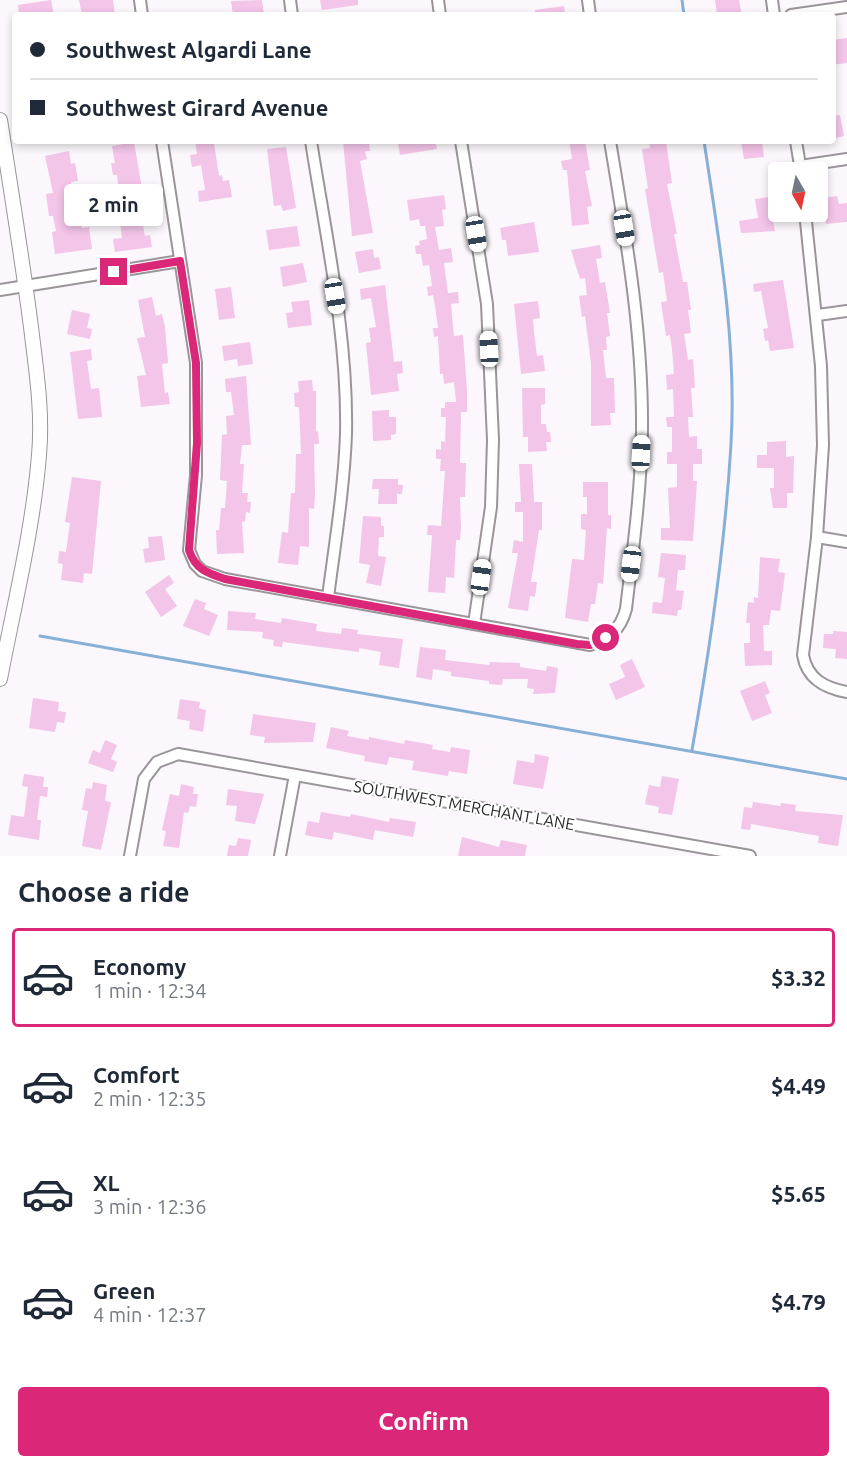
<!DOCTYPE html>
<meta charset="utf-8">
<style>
:root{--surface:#fff;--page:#f2f2f3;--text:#1f2937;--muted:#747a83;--line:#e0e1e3;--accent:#db2777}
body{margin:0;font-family:Ubuntu,sans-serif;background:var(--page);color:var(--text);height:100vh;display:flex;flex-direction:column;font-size:22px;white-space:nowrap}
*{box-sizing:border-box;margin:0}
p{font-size:20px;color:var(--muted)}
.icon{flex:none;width:33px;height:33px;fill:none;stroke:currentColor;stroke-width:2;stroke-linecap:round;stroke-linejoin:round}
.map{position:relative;height:856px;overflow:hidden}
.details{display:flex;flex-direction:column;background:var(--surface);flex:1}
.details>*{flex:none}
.hud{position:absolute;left:12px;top:12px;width:824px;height:132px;border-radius:6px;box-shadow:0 3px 9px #0003;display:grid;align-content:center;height:132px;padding:0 18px;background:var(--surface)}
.needle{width:39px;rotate:171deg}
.tools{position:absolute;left:768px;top:162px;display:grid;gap:12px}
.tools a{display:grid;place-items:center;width:60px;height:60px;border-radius:6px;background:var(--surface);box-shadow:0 3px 9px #0003;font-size:30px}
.end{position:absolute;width:27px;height:27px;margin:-14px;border:8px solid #db2777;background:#fff;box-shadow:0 0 0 3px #fff}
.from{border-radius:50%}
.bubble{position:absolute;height:42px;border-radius:6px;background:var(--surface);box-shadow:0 3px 9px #0003;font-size:20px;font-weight:700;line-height:42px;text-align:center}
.car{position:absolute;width:18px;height:36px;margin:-18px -9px;border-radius:8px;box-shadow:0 0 4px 2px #0007;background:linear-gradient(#fff 24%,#345 0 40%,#fff 0 76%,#345 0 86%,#fff 0)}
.hud b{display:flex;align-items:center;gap:21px;height:57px;font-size:22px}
.hud b+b{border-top:2px solid var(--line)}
.hud i{width:15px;height:15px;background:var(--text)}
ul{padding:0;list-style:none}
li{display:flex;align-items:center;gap:18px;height:99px;margin:0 12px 9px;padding:0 6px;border:3px solid transparent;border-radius:6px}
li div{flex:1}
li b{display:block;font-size:22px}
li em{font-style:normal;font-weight:700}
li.active{border-color:var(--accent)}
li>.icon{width:54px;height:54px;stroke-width:1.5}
h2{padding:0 18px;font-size:27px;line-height:72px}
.primary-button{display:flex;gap:12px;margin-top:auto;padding:12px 18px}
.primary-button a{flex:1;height:69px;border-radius:6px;background:var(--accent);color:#fff;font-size:24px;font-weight:700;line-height:69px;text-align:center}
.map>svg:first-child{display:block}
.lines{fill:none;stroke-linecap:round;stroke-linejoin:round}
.stream{stroke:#87b0d6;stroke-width:3}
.building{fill:#f3c5e9}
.minor-casing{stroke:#999599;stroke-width:14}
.tertiary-casing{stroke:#999599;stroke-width:16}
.minor{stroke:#fff;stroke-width:10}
.tertiary{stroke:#fff;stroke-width:14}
.route{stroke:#db2777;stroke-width:8}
.labels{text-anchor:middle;stroke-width:4.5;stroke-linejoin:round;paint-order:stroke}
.street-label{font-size:16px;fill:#2b292b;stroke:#fff}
</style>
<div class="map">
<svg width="847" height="856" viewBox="0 0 847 856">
<rect width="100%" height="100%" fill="#fbf7fc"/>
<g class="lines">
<g class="stream">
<path d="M682,0L684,15"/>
<path d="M40,636L847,779"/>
<path d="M692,750C710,649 725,546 731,444C737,342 719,240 704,141"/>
</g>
</g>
<g class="building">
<path d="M51,0L54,15H19L18,5Z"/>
<path d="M79,0H113L115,15H82Z"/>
<path d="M262,0L264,15H233L231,1Z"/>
<path d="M320,0H358V5L322,10Z"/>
<path d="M715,0H739L742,15H717Z"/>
<path d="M564,6L565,15H535V10Z"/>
<path d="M847,38V63L832,65V40Z"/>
<path d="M840,115L844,136L832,139V116Z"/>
<path d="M195,141L214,143L219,176L222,175L223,181L229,180L232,197L199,202L198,191L205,190L201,165L192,167L190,155L197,154Z"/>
<path d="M343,141H369L370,151H365L367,159L360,161L373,233L352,236Z"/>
<path d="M403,141H435L437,149L400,155L398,143Z"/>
<path d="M569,141H585L590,170L585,171L592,206L587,207L589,224L572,226L567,170H563L561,161L572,159Z"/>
<path d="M649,141H666L672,183L667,184L677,234H674L683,282H687L691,310H688L691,333L684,334L688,360L693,359L695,388H691L693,417H688L689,437L697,436V449H702V464H693V481H697L693,541L661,540V528H670L668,488L677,487V464H667V452H672V427H667L666,417H674L673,389L667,390L666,375L674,374L672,349L670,335L666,336L661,302L667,301L663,272L659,273L645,189L648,188L642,149L650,148Z"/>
<path d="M741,141H762L764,157L744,159Z"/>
<path d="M134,142L145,206L140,207L145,236L150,235L152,247L115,252L113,239L122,238L120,221H123L117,175H113L111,163H115L112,146Z"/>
<path d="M286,147L296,208L283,211L281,205L274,206L267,149Z"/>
<path d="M69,151L71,164L75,163L78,181L71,182L74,199L78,198L82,228L89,227L92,249L55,254L52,232L56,231L53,216H49L46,194L53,193L45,156Z"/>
<path d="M444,195L446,209L442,210L444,226L435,227L439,250L451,248L453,262L444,263L448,293L458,292L459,303L451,304L454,336L463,335L467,391V412H461L460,463H466L465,497H460L461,528L460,540H456L454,578L446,577L445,593L428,592L432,535H427L428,525L441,526L445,471H440L441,459H436V449L441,450V441L445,442L446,417H441V408H445V402H456L454,382L444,384L443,374H440L438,336L434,337L433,328H438L435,306L433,295L428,296L427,287L432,286L429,265L423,266L421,254H416L415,246L420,245L419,241L427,239L425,226H420L419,219L410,221L407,200Z"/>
<path d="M837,196L839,204L847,203V222L826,224L823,198Z"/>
<path d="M769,197L775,231L741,233L739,221L758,218L755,199Z"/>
<path d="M534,222L539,252L508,256L506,240H502L500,228Z"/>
<path d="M297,226L300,246L269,250L266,230Z"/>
<path d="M600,245L602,258L596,259L600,283L605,282L610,313H607L610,336L606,337L607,350H603L606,378H614L615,413H610L611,425L591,426V363L585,316L582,317L579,296L587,295L585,278L580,279L571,250Z"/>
<path d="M373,249L374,258L379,257L381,269L359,273L355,252Z"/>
<path d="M303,263L307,282L283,287L280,267Z"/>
<path d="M783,280L794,348L770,351L768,340L765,341L763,329L768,328L761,291L754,292L753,284Z"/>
<path d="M385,285L394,362L402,361L403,373L397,374L399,391L371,395L366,343L371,342L369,328L376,327L371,298L361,300L360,289Z"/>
<path d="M231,287L235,318L219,320L215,289Z"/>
<path d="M152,297L156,316L162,314L165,327L168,363L162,364L165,393L168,392L170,404L141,407L137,376L146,375L137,338L145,337L138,300Z"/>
<path d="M309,300L312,325L288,328L286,313L293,312L291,302Z"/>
<path d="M538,301L540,318L533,319L534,332L537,356L543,355L545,371L521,374L514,304Z"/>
<path d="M72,310L90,314L87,328L92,329L90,339L67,334Z"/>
<path d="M250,342L253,364L238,366L237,359L224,361L222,346Z"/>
<path d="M91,349L92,360L87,361L91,389L99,388L102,417L78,419L70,352Z"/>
<path d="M246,376L251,445H242L240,464H244L242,493H248L247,502H251L250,513L246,512L245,522L242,521L244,553L217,554L216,530H219L221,508H225L227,481L220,480L222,435L227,434L226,416L234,415L231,392H226L225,379Z"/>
<path d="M312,380L313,391H316V432L318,431L319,444H314L315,495L314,509L309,508V547L300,546L298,565L278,563L282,532L288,533L291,493H295L296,454H301L299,407H295L294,393L299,392L298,381Z"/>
<path d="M522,388H545V404L541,405V424H546L547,432H550L551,442H546L547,451L528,452V437H523Z"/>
<path d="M389,410V417H396V434L391,435V440L373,441L372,411Z"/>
<path d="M786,441V457L794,456L793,493H787V508H773L770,488H774V468H757V455H767V442Z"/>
<path d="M519,464H532L534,502H542V530H539L531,582H537L535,597L530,596L528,611L508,608L518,553H512L514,540L523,542V512H515V502H521Z"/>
<path d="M72,477L101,481L92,574L84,573L83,583L61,580L63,564L58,563L59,551L66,552L70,523L65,522Z"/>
<path d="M373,479H398V485H403L402,494H397V504H378L379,489H372Z"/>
<path d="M583,482H608V515H611V529L607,528L603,584L598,583L595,604H591L588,622L565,618L572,559L584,560L586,530L581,529V514H587V497H583Z"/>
<path d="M363,516L381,517V526H384V537H379L378,556L386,557L381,586L366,583L370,565L359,563Z"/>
<path d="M162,536L165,560L145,563L143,549L149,548L148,537Z"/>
<path d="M661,553L686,555L685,570H678L676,590L684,591L681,610H678L677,616L652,613L653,602L662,603L665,578L658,577Z"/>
<path d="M760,557L780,559L778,572L785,573L783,589L780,611L771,610L769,625H763L764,651H772V665L745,666L744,643H750V623H746L748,602L754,603V597L758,598Z"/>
<path d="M169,575L174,583L165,589L177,606L161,617L145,592Z"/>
<path d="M195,599L206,603L204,609L218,615L209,636L183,626Z"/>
<path d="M228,611L256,613L255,619L281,623L282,618L317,624L316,631L341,634L342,628L358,630L357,634L403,639L399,668L379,665L381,652L359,648V652L283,642L282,647L273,646L274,640L262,638L263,632L227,630Z"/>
<path d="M833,631L847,632V659L835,658L836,649L823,648L824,634H833Z"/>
<path d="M420,647L446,650L445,660L489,665L490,662L520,663V667L546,671L547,666L558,668L555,693L533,694L534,689L527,688L528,679H503L502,685L489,684V681L451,676V672L433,669L432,680L416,677Z"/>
<path d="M632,659L645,687L616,700L609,684L625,677L620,665Z"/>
<path d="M765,681L770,693L765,695L772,713L752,721L740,691Z"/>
<path d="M33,698L59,702L58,711L66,712L64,723L57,722L55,732L29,728Z"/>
<path d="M180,699L200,702L199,708L206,710L203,732L189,729L190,721L177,719Z"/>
<path d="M253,714L316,723L313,742L264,743L265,737L250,735Z"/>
<path d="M331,727L349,731L347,736L369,740V737L404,744L405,740L433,745L432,749L450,752L451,747L470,750L467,774L449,771L448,776L412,770L414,761L389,757L387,765L364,761L365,756L326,748Z"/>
<path d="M105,740L117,745L111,759L117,762L113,772L88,763L93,750L100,753Z"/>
<path d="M535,754L549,757L543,789L513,784L517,760L534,763Z"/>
<path d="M24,774L44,777L43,787H48L47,797L40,796L37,820H41L39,840L8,835L11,815L24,817L28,787L22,786Z"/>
<path d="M662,776L679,779L672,815L658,813L659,807L645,804L649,785L660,787Z"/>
<path d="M93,782L107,785L105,801L111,802L101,850L82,846L88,811L82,810L86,788L92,789Z"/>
<path d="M181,784L194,787L193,794H198L196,807L190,806L188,813L184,812L179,848L163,846L166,831L162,830L170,794L179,796Z"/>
<path d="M228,789L264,794L255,824L235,821L237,806L226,805Z"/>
<path d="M753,802L780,806L781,803L796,805L795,811L843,815L838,846L818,843L819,836L751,824L750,830L741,829L744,807L752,808Z"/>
<path d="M321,812L350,817L351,814L389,822L390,818L416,822L413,837L375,830L373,840L334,832L332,840L305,835L308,821L319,823Z"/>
<path d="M462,837L499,847L501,840L527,845L525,856H458Z"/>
<path d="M238,838L251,840L248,856H227L229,845L236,846Z"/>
</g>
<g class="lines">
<g class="minor-casing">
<g id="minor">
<path d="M140,0L142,15"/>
<path d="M290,0L292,15"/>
<path d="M438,0L440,15"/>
<path d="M588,0L590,15"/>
<path d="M772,0L774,15"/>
<path d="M791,15L847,7"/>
<path d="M162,141L196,363V475L189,550L195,564L202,571L225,579L590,645C610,640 621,628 626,609C633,550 641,491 642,431C643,333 626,237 610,141"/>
<path d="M311,141C326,237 348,336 346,434C344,489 335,543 328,597"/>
<path d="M461,141L487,304L493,440L491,507L474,624"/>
<path d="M796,141L801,172"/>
<path d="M800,166L847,159"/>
<path d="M805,212L821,366L823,445L817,537L803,655C807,679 825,688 847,692"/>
<path d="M0,290L180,261"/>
<path d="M818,315L847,311"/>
<path d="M817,537L847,542"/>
<path d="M130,856L144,779L157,762L178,754L750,856"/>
<path d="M280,856L295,775"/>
</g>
</g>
<g class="tertiary-casing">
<path id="tertiary" d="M0,120C11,189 22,258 31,327C36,369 43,412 39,455C33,530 14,605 0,679"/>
</g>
<use href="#minor" class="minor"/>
<use href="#tertiary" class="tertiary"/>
</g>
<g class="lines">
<path class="route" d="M114,272L180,261L196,363L197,443L189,550C195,569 207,573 225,579L577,644L590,645L606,638"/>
</g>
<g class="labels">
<g class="street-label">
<text transform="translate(464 805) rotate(10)" y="6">SOUTHWEST MERCHANT LANE</text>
</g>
</g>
</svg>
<div class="tools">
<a><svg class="needle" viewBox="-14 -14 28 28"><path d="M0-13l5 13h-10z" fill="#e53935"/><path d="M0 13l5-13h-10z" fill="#747a83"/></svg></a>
</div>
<i class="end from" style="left:606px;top:638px"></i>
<i class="end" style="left:114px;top:272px"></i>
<div class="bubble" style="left:64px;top:184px;width:99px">2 min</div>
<i class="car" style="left:624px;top:228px;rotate:171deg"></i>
<i class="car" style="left:476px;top:234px;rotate:171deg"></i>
<i class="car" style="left:335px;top:296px;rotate:171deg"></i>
<i class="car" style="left:489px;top:349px;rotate:357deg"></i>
<i class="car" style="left:641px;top:453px;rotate:3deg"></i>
<i class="car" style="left:631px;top:564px;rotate:187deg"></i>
<i class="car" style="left:481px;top:577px;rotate:8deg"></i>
<div class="hud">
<b><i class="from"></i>Southwest Algardi Lane</b>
<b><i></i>Southwest Girard Avenue</b>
</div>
</div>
<section class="details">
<h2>Choose a ride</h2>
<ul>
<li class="active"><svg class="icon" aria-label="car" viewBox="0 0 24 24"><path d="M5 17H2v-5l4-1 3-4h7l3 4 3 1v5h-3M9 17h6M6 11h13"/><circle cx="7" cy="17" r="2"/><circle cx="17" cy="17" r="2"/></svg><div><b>Economy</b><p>1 min · 12:34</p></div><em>$3.32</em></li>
<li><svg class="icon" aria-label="car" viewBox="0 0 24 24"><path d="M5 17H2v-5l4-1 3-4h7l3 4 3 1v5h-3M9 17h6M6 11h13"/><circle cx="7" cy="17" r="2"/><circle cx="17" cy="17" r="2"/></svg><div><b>Comfort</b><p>2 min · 12:35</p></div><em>$4.49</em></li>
<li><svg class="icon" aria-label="car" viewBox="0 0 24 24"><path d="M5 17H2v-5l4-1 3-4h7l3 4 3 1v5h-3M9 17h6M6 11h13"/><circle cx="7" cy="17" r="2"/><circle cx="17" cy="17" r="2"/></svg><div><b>XL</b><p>3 min · 12:36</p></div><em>$5.65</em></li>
<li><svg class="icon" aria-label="car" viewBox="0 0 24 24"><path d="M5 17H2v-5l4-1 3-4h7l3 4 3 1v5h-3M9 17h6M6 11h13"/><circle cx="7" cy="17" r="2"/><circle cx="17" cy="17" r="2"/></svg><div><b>Green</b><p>4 min · 12:37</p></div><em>$4.79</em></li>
</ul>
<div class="primary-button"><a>Confirm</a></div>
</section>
